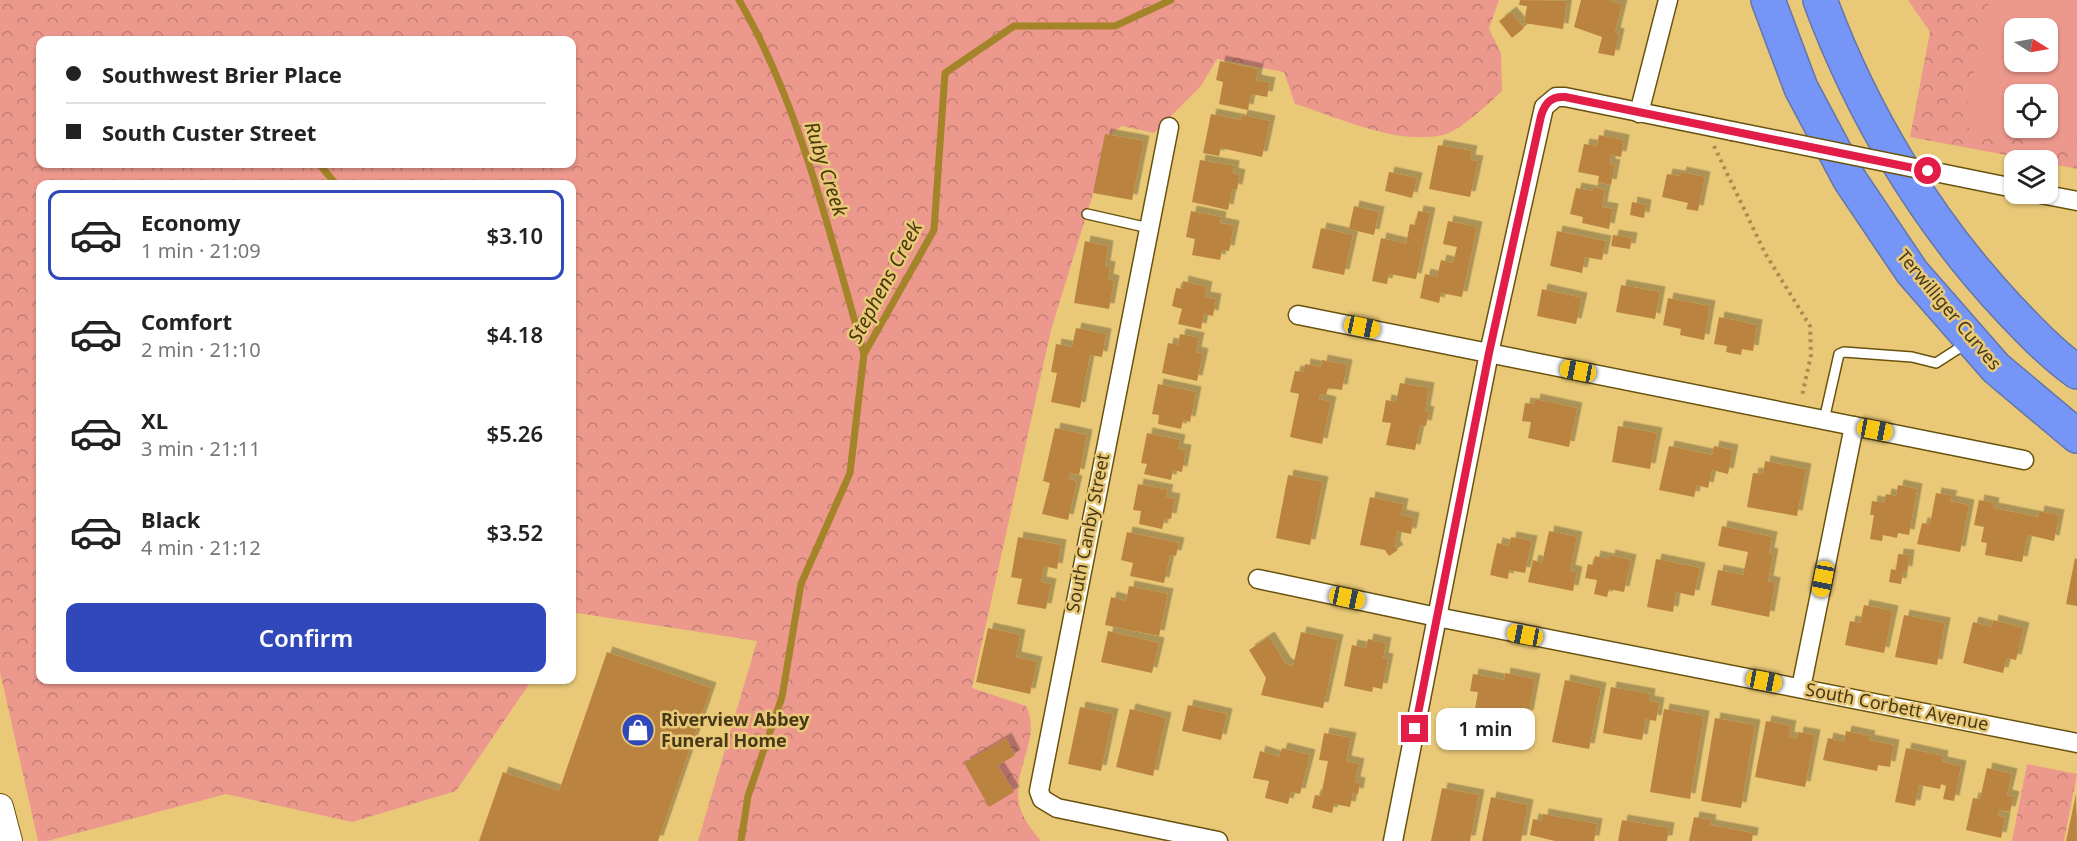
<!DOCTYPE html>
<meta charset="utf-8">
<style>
:root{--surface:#fff;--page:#f2f2f2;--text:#222;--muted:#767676;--line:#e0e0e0;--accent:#3048b9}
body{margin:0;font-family:"Noto Sans",sans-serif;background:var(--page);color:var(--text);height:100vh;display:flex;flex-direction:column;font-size:22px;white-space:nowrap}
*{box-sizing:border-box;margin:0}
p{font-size:20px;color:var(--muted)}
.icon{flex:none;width:33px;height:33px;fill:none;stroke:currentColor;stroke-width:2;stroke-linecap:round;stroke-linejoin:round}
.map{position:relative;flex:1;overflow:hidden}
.drawer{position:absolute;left:36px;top:180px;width:540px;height:504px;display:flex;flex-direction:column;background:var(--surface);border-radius:12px;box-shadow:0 2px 4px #0004}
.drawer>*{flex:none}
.hud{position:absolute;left:36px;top:36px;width:540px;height:132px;border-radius:12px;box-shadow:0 2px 4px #0004;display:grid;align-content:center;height:132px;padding:0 30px;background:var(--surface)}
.needle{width:39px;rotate:101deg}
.buttons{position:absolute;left:2004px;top:18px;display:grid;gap:12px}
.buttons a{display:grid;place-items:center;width:54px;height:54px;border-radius:12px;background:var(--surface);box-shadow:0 2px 4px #0004;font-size:30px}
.end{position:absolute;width:27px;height:27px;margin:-14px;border:8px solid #e11d48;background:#fff;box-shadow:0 0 0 3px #fff}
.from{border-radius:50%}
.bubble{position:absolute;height:42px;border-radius:12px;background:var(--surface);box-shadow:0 2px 4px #0004;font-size:20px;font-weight:600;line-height:42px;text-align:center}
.car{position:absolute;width:18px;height:36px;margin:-18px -9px;border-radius:8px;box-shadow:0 0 4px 2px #0007;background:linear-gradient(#f5c518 24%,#345 0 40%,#f5c518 0 76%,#345 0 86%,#f5c518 0)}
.hud b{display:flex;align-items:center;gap:21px;height:57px;font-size:22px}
.hud b+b{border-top:2px solid var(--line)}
.hud i{width:15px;height:15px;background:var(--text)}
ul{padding:10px 0 0;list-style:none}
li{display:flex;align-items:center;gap:18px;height:90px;margin:0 12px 9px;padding:0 18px;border:3px solid transparent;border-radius:12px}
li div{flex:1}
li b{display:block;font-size:22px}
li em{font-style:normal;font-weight:600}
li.current{border-color:var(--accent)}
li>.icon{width:54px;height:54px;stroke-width:1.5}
.cta{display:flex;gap:12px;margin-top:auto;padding:12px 30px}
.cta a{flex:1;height:69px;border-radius:12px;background:var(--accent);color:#fff;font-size:24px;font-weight:600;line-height:69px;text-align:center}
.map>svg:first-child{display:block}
.forest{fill:url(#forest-crowns);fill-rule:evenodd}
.pitch{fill:#ed988c;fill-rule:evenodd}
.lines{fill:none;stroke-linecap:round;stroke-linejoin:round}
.stream{stroke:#a48428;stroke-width:7}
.building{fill:#bb8341;filter:url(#shadow)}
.lane-casing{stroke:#68520e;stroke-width:12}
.street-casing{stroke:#68520e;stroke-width:21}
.secondary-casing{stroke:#68520e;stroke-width:28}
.highway-casing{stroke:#6575a9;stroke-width:36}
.path{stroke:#a68e50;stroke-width:4;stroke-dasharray:3 4.5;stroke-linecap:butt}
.lane{stroke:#fff;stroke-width:9}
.street{stroke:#fff;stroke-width:18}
.secondary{stroke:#fff;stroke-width:26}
.highway{stroke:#7595f7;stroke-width:33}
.street-bridge-casing{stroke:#68520e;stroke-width:21;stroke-linecap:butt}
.street-bridge{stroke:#fff;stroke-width:18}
.route{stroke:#e11d48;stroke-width:8}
.labels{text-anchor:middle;stroke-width:5;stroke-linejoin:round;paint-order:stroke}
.street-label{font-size:18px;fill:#463917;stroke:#e9c978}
.poi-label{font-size:18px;font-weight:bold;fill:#463917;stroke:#e9c978;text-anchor:start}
.water-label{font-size:20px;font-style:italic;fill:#493909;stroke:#e9c978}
</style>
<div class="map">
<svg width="2077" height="841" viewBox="0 0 2077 841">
<defs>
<pattern id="forest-crowns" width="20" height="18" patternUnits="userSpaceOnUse" patternTransform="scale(1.5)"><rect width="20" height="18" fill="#ed988c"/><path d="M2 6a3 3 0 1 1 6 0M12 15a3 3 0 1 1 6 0" fill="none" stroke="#c27d71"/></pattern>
<filter id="shadow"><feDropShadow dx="5.5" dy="-5.5" stdDeviation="0" flood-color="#0004"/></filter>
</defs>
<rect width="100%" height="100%" fill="#e9c978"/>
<g class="forest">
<path d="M0,0H1499L1489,29L1501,53L1502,91C1489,103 1460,131 1443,135C1394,145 1341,118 1295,104L1284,72L1217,59L1201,86L1154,133L1122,126L1112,132L1051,330L972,688L1026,706C1041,736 1016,765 1018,796C1019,814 1030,828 1041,841H698L757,641L577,613L572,621V184H40V680H532L456,791L352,822L226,794L47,841H38L0,672ZM40,40H572V164H40Z"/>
<path d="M1908,0H2077V169L2048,163V160H2033L1910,137L1930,32ZM2014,28H2048V62H2014ZM2014,94H2048V128H2014Z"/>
<path d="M2027,764L2077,774L2064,841H2012Z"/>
</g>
<path class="pitch" d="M1989,0H2077V138L2074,150L1963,127ZM2014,28H2048V62H2014ZM2014,94H2048V128H2014Z"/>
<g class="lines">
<g class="stream">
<path d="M739,0C800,104 831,239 864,354"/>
<path d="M319,164L336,184"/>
<path d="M741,841L748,796L782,697L801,584L850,473L864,354L934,230L945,73L1014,26H1115L1171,0"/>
</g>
</g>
<g class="building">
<path d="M1520,0L1567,1L1563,29L1524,23L1527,6L1519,5Z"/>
<path d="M1581,0H1609L1622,5L1615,33L1619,34L1614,56L1598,53L1602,37L1574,27Z"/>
<path d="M1511,12L1524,28L1512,38L1499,21Z"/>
<path d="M1220,61L1258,69L1256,80L1270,83L1267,97L1251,94L1248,110L1219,104L1223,82L1216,80Z"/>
<path d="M1211,114L1241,120L1242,115L1270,121L1262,157L1221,148L1219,156L1203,153Z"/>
<path d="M1105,134L1144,141L1132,200L1093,193Z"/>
<path d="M1599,135L1624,140L1621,157L1611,155L1610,164L1615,165L1611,185L1598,182L1599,176L1578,172L1584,144L1597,146Z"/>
<path d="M1438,145L1472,151L1470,160L1478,161L1470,197L1429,189Z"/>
<path d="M1200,160L1234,166L1233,173L1240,175L1237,190L1232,189L1228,210L1192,202Z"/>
<path d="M1389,172L1417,178L1412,198L1385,191Z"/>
<path d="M1681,172L1705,177L1698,211L1686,209L1688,203L1662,197L1667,174L1680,176Z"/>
<path d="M1593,187L1605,190L1602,207L1613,209L1609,229L1582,223L1583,217L1570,214L1576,188L1592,191Z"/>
<path d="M1632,202L1646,205L1644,218L1630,215Z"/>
<path d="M1354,206L1379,212L1374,235L1349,229Z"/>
<path d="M1191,211L1221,217L1220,223L1234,226L1229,251L1222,250L1220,260L1192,255L1195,239L1186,237Z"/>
<path d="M1418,211L1430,213L1416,279L1389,274L1387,284L1372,281L1381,238L1406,244L1410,224L1415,225Z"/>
<path d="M1448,221L1477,227L1462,297L1441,293L1439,303L1420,298L1425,274L1437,277L1441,260L1453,263L1457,247L1443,244Z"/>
<path d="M1321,228L1353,235L1344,275L1312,268Z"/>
<path d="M1557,231L1606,241L1602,260L1585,257L1582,273L1550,266Z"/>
<path d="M1613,235L1632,238L1630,249L1611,246Z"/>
<path d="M1085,241L1108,246L1105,266L1110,267L1108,279L1114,281L1109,309L1074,303Z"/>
<path d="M1183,281L1207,287L1205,297L1216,299L1213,316L1204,314L1201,329L1178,324L1182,309L1172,306L1176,288L1182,289Z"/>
<path d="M1621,285L1660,292L1655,319L1616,312Z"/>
<path d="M1542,289L1582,298L1576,324L1537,316Z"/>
<path d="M1668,298L1710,306L1704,340L1680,335L1681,329L1663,325Z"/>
<path d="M1719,317L1757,325L1753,351L1742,349L1741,355L1726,352L1727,346L1714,344Z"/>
<path d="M1076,328L1106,334L1102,357L1090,355L1080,408L1051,402L1057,373L1051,372L1056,344L1072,347Z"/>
<path d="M1180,334L1199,338L1196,352L1203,354L1197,381L1162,373L1168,343L1178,345Z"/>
<path d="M1322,360L1347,365L1342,390L1328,388L1326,395L1320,394L1319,399L1331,402L1322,444L1290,437L1299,394L1290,392L1295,371L1304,372L1305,364L1321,367Z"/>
<path d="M1400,383L1429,388L1425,411L1429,412L1426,426L1420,425L1415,450L1386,445L1391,423L1382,422L1386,400L1396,402Z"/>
<path d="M1158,384L1196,392L1190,422L1183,420L1181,429L1158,424L1159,415L1152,414Z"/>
<path d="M1535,399L1577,408L1569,447L1528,438L1531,422L1522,421L1525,403L1534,404Z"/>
<path d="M1618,426L1657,433L1650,469L1612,462Z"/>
<path d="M1055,428L1087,435L1079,475L1070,473L1069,479L1077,481L1068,520L1042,514L1050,483L1043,481Z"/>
<path d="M1147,433L1180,440L1178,449L1186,450L1182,472L1173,470L1171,480L1144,474L1147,464L1141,463Z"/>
<path d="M1669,446L1712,455L1714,446L1733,450L1728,474L1712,470L1708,488L1697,485L1694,497L1659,490Z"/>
<path d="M1765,461L1806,469L1797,516L1747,507L1753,473L1763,474Z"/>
<path d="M1288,475L1323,482L1310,545L1276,538Z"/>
<path d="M1138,484L1168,490L1166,497L1175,499L1171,519L1165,518L1162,529L1139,524L1141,511L1133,510Z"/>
<path d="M1898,485L1917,489L1909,535L1898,533L1897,538L1883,535L1882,541L1870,539L1874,515H1870L1872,501L1884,503L1886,494L1896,496Z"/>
<path d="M1936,493L1952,496L1950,501L1969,505L1960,552L1917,544L1922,523L1930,524Z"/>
<path d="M1370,497L1403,504L1401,515L1414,518L1411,534L1397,531L1395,546L1398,550L1389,556L1385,550L1360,545Z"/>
<path d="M1979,500L1994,503L1993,508L2038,517L2039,511L2059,515L2054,541L2028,535L2022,562L1985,555L1987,543L1981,542L1984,527L1974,525Z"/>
<path d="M1722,526L1772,537L1769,553L1773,554L1768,581L1775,583L1769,617L1711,605L1718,570L1743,575L1748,552L1718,546Z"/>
<path d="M1549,531L1577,537L1570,570L1577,572L1573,591L1528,582L1533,560L1542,563Z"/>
<path d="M1127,532L1179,543L1176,556L1170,555L1164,583L1130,576L1133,563L1121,560Z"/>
<path d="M1018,537L1061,545L1057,569L1044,566L1041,582L1051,584L1046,609L1017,604L1022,579L1011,577Z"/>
<path d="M1511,537L1532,541L1525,573L1509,570L1508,579L1490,575L1497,543L1509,546Z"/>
<path d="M1898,554L1909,555L1907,572L1903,571L1901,584L1889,582L1891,569L1896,570Z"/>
<path d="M1610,555L1631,560L1624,592L1609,589L1607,597L1594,594L1597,580L1585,578L1588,564L1593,565L1595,556L1609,559Z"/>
<path d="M2075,558L2077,559V606L2066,604Z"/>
<path d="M1656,559L1700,568L1694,596L1676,592L1673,612L1647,607Z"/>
<path d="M1129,586L1168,594L1159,636L1105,625L1111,597L1126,601Z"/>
<path d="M1864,605L1893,611L1884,653L1845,645L1850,621L1860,623Z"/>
<path d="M1904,615L1945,623L1937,665L1895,657Z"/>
<path d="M1993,620L2024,628L2016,660L2007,658L2003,673L1963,663L1973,622L1992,627Z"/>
<path d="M988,628L1020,635L1016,657L1037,662L1030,694L976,682Z"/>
<path d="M1108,631L1159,643L1152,673L1101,662Z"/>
<path d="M1301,632L1338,640L1323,708L1261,695L1266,678L1249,650L1269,637L1286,664L1293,666Z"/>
<path d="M1368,639L1386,643L1383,658L1388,659L1382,689L1373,687L1372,692L1344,686L1352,645L1366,648Z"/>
<path d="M607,652L711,688L658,841H479L503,772L559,791Z"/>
<path d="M1505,673L1535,679L1528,716L1498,711L1494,729L1472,725L1478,692L1470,691L1473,674L1504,680Z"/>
<path d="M1565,680L1601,688L1589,749L1552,742Z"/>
<path d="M1611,687L1650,694L1649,701L1659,703L1656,721L1646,719L1642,740L1603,733Z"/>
<path d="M1188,705L1227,714L1221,740L1182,731Z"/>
<path d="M1080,707L1113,714L1101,771L1068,764Z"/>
<path d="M1130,709L1166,718L1153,776L1116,767Z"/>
<path d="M1664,709L1704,716L1690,799L1650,792Z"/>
<path d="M1715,718L1755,725L1741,808L1701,801Z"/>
<path d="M1766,721L1791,726L1789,737L1797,739L1798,732L1815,735L1805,787L1755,777Z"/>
<path d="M1846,731L1870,736L1869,740L1894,745L1890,767L1878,765L1877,771L1823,760L1828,738L1844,742Z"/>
<path d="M1324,733L1351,738L1346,761L1359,764L1355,782L1360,783L1358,794L1353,793L1350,807L1334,804L1332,813L1312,808L1315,795L1321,796L1328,761L1319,760Z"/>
<path d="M1006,738L1015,755L998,766L1014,792L989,807L964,763Z"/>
<path d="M1282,748L1310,755L1300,794L1291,792L1288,804L1265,798L1269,781L1253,778L1260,751L1279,757Z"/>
<path d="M1906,748L1943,756L1942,762L1961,766L1954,801L1943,799L1946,786L1941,784L1940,789L1919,785L1915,806L1895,802Z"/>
<path d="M1987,768L2012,774L2007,795L2014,797L2010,812L1999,810L1998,816L2005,818L2001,838L1966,830L1973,798L1980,799Z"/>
<path d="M1442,788L1479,795L1470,841H1431Z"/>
<path d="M2076,794L2077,841H2066Z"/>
<path d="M1491,797L1528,805L1521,841H1482Z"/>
<path d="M1543,814L1597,824L1594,841H1555L1530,835L1533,819L1542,821Z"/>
<path d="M1694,817L1711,820L1710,825L1753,833L1752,841H1689Z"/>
<path d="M1622,820L1669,828L1667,841H1618Z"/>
</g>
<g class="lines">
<g class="lane-casing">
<g id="lane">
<path d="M1087,214L1149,228"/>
<path d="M1824,420L1839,354L1844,352L1912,357L1936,363L1967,343"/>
</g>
</g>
<g class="street-casing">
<g id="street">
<path d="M1639,113L1668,0"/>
<path d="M1169,127L1039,791L1042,799L1057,808L1218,841"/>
<path d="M2041,194L2077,201"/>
<path d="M1298,315L2024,460"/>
<path d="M1258,579L1437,617L2077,743"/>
<path d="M1801,688L1854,426"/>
<path d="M1393,841L1489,353L1544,107L1556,97H1565L1732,131"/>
</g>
</g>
<g class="secondary-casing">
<path id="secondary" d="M0,807L9,841"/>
</g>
<g class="highway-casing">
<g id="highway">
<path d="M1768,0L1801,88L1850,180L1912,272L1996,368L2077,436"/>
<path d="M1820,0C1862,114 1927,222 2010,310C2032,333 2052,354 2077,372"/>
</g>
</g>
<path class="path" d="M1714,146L1765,253L1810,326L1811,355L1802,396"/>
<use href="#lane" class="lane"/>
<use href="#street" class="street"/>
<use href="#secondary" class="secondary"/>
<use href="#highway" class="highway"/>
<g class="street-bridge-casing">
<path id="street-bridge" d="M1732,131L2014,188"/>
</g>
<use href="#street-bridge" class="street-bridge"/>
</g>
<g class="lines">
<path class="route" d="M1415,729L1489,353L1541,116C1545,103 1551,96 1565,97L1928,171"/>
</g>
<defs>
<g id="shop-disc" transform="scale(1.725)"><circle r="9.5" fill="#3048b9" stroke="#e9c978"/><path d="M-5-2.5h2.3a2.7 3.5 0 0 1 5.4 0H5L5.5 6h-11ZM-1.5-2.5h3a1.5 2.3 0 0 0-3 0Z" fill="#fff"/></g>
</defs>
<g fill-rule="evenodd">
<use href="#shop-disc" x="638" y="730"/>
</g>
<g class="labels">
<g class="street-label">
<text transform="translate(1949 310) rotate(50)" y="6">Terwilliger Curves</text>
<text transform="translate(1088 533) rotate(-79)" y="6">South Canby Street</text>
<text transform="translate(1897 707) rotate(11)" y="6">South Corbett Avenue</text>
</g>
<g class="poi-label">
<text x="661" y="726">Riverview Abbey<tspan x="661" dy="21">Funeral Home</tspan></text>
</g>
<g class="water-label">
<text transform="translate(826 169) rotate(72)" y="7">Ruby Creek</text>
<text transform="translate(885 282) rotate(-62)" y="7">Stephens Creek</text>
</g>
</g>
</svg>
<div class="buttons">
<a><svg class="needle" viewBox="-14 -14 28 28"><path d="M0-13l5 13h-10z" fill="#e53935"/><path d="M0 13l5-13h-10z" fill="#767676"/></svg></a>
<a><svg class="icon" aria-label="locate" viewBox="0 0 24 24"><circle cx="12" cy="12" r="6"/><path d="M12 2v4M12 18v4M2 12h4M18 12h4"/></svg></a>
<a><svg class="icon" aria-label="layers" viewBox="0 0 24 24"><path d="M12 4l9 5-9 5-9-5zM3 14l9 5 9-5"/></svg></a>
</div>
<i class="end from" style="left:1928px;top:171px"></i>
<i class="end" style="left:1415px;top:729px"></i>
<div class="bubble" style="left:1436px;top:708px;width:99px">1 min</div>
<i class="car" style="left:1362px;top:327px;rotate:102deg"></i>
<i class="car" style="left:1578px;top:371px;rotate:281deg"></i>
<i class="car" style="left:1875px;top:430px;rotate:101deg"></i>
<i class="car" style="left:1823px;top:579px;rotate:191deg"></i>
<i class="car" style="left:1347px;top:598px;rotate:102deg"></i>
<i class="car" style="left:1525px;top:635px;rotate:281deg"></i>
<i class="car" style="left:1764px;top:681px;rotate:101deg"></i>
<div class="hud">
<b><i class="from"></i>Southwest Brier Place</b>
<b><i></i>South Custer Street</b>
</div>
<section class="drawer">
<ul>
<li class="current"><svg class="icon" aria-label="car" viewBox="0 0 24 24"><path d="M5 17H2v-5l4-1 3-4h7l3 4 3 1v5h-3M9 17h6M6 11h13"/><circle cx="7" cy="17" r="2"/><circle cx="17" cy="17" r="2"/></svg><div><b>Economy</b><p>1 min · 21:09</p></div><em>$3.10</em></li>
<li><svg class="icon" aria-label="car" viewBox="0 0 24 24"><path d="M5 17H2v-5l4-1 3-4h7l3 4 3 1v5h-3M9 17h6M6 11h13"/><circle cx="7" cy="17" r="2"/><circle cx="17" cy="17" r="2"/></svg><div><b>Comfort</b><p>2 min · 21:10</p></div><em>$4.18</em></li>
<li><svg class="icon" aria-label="car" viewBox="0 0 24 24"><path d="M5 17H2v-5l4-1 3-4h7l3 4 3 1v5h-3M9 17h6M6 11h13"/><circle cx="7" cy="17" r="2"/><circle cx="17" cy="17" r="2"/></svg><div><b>XL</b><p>3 min · 21:11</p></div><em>$5.26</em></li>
<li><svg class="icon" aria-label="car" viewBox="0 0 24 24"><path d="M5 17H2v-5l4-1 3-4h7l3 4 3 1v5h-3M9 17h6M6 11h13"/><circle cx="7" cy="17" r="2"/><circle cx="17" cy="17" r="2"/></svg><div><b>Black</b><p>4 min · 21:12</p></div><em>$3.52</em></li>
</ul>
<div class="cta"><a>Confirm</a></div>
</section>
</div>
